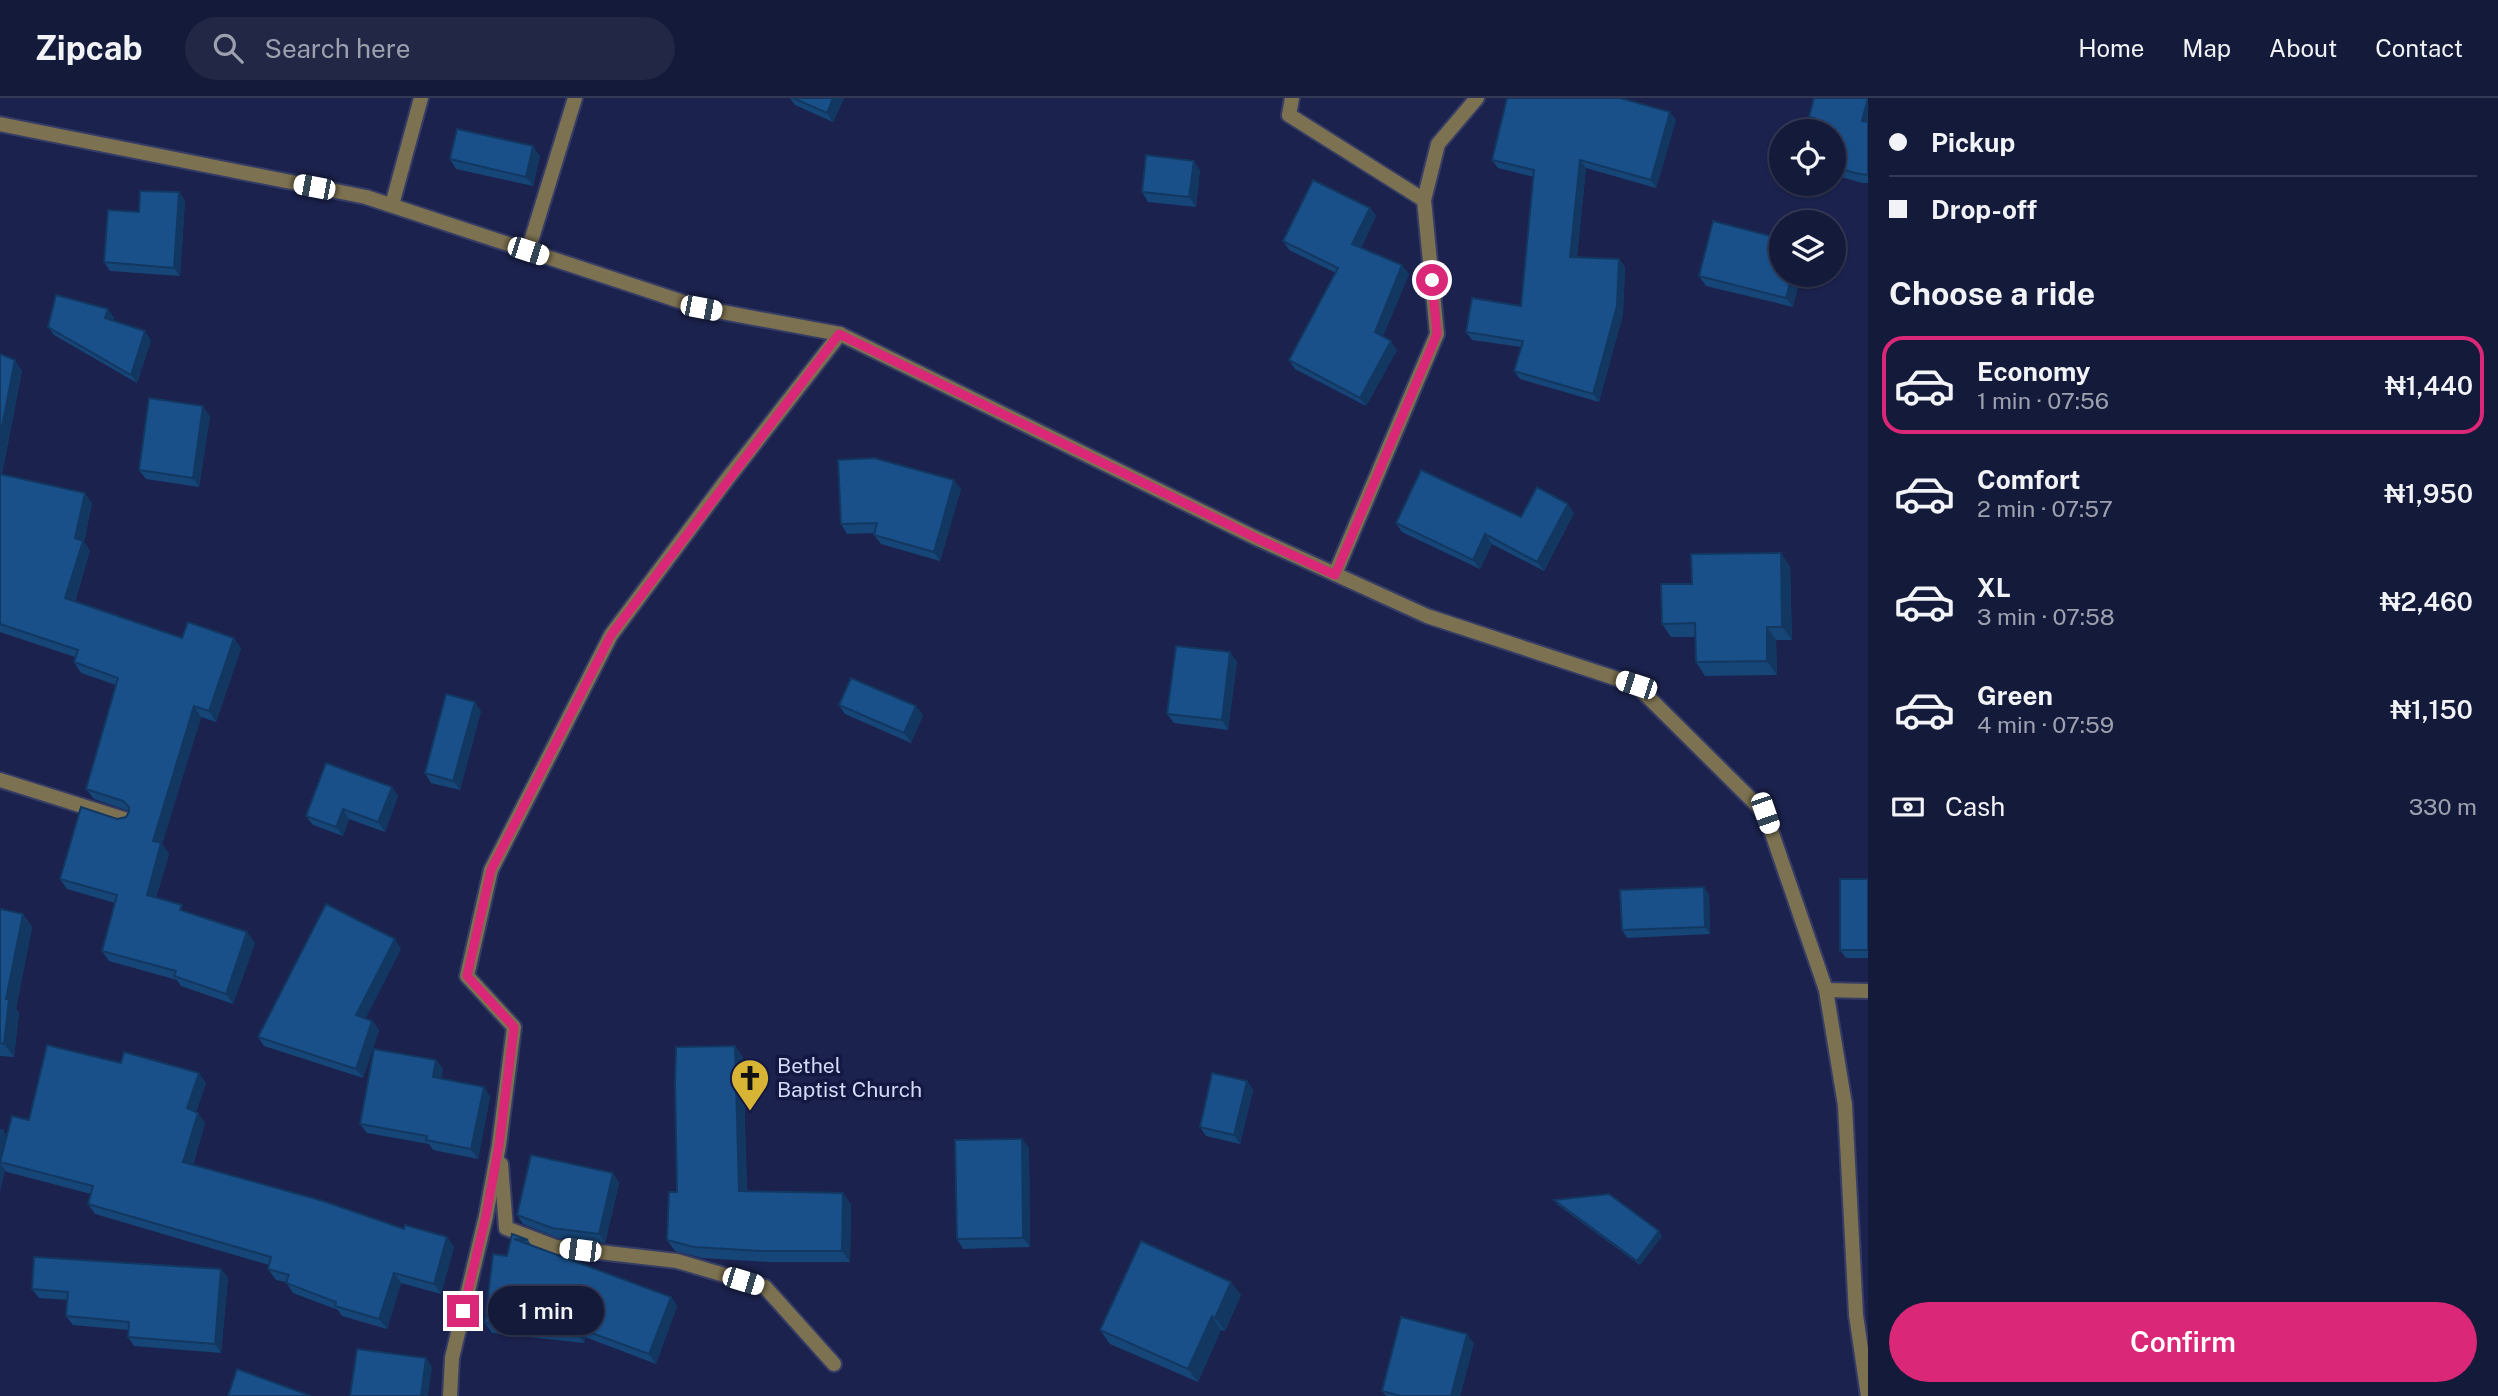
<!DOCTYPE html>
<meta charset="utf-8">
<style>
:root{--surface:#141a3a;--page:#212745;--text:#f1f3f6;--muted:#9da1af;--line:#333854;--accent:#db2777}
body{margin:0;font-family:"Public Sans",sans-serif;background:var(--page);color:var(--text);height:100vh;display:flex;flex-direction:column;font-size:26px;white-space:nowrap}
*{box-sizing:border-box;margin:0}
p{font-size:23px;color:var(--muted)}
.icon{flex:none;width:38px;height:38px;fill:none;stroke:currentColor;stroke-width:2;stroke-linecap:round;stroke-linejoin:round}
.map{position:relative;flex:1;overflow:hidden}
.drawer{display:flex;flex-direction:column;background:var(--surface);width:630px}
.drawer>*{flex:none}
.top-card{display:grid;align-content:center;height:154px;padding:0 21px;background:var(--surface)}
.tools{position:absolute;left:1769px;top:21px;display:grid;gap:14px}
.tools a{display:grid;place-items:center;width:77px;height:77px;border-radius:50%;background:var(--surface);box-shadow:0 2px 5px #0004,0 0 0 2px var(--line);font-size:35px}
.end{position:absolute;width:32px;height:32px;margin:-16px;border:9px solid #db2777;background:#fff;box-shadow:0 0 0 4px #fff}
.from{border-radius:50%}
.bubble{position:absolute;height:49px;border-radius:24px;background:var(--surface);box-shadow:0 2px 5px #0004,0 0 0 2px var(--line);font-size:23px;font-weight:600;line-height:49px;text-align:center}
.car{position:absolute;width:21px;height:42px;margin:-21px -10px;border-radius:9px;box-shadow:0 0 5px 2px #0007;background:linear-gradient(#fff 24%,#345 0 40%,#fff 0 76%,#345 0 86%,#fff 0)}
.top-card b{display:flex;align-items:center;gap:24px;height:66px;font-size:26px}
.top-card b+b{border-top:2px solid var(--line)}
.top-card i{width:18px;height:18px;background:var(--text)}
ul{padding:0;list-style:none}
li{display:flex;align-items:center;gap:21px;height:98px;margin:0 14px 10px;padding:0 7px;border:4px solid transparent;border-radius:21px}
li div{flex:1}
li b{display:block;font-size:26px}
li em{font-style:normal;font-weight:600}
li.on{border-color:var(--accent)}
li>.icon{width:63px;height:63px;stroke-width:1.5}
h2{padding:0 21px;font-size:32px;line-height:84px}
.pay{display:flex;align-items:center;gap:18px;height:77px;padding:0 21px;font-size:26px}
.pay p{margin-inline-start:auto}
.cta{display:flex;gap:14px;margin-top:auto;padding:14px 21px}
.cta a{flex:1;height:80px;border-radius:42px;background:var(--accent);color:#fff;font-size:28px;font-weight:600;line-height:80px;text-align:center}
header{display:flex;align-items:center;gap:42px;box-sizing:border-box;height:98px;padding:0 35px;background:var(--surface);border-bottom:2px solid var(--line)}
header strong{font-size:33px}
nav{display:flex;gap:38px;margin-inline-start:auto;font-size:24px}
.search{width:490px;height:63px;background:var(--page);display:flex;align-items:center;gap:18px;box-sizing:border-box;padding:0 24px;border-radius:38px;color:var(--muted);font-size:26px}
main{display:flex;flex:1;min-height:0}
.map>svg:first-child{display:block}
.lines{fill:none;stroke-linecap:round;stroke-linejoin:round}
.minor-casing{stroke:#353c65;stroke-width:18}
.minor{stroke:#7c7150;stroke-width:14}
.wall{fill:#164577}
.shaded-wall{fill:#123861}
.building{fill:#1a508a;stroke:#123861;stroke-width:2}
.route{stroke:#db2777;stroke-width:9}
.labels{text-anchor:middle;stroke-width:7;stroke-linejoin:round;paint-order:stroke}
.poi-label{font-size:21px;fill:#d3dbf7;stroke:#131842;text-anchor:start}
</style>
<header>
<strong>Zipcab</strong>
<div class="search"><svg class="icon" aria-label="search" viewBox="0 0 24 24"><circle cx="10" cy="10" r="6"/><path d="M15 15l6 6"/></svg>Search here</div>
<nav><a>Home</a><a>Map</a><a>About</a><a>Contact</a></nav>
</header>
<main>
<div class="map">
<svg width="1868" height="1298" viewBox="0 0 1868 1298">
<rect width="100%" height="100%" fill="#1b224d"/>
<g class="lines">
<g class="minor-casing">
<g id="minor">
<path d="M1292,0L1289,17L1424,102L1437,236L1335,476"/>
<path d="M0,26L366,99L701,210L840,236L1256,440L1427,518L1636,587L1765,715L1826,892L1845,1007L1856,1217L1868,1298"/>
<path d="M1424,102L1438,46L1477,0"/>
<path d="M392,107L421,0"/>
<path d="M528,153L575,0"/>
<path d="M0,682L127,722"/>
<path d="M1826,892L1868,893"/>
<path d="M501,1066L506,1130L556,1149L677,1163L765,1189L834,1266"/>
<path d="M450,1298L452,1260L486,1118L499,1047L514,929L467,878L491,772L611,537L725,384L840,236"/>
</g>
</g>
<use href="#minor" class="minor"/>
</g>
<g class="wall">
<path d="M790,0H844L833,24L795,7Z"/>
<path d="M1868,0V85H1862L1834,77V33L1813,24L1809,19Z"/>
<path d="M1676,22L1656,90L1586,70L1577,159L1619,161L1625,169L1623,216L1599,304L1520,281L1514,273L1521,249L1472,242L1466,234L1521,208L1534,79L1498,70L1492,62Z"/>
<path d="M540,58L533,88L456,71L450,61Z"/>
<path d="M1200,72L1196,109L1148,104L1142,94Z"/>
<path d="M179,94L185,103L180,178L110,173L104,164L139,114Z"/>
<path d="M1370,110L1376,118L1361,150L1409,176L1383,238L1397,252L1366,308L1295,271L1289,262L1336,175L1289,152L1283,143Z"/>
<path d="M1782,141L1793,209L1706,188L1699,178Z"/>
<path d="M114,219L113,223L151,242L137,285L54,237L48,229Z"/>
<path d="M0,256L22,273L2,376L92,405L84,444L90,453L75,503L182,540L241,550L216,624L201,619L162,746L169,756L156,800L255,845L233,906L181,888L177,882L109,863L102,853L115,805L67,791L60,781L117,721L126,719L129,714V713L94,701L86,691L116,587L81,575L74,564L75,559L0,534Z"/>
<path d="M210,318L199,389L146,381L139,372Z"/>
<path d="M961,391L940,463L881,446L874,437L875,435L847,436L841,426Z"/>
<path d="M1574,415L1544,473L1492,446L1480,471L1402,434L1396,425L1521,419Z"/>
<path d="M1790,468L1792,542H1776L1777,577L1705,578L1696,564L1695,539H1671L1662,526L1692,486Z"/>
<path d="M1230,554L1237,564L1228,632L1174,625L1167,616Z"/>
<path d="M839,607L923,617L911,645L845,616Z"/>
<path d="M481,613L460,692L431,685L425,675Z"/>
<path d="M398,698L385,734L349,721L343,738L313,727L306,718Z"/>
<path d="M1868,781V860H1846L1840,852Z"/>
<path d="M1709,796L1710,836L1627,840L1622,832Z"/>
<path d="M0,812L23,816L32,829L16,911L19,915L14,959L0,958Z"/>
<path d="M401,851L365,921L372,923L379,932L363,980L264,948L258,939Z"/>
<path d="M743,959L747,1093L851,1106L850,1164H769L702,1160L675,1153L667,1142L677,1094Z"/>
<path d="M436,962L443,971L441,981L484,989L490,999L478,1061L433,1052L429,1046L367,1035L360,1026Z"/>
<path d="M1247,983L1253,992L1240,1046L1206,1038L1200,1029Z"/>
<path d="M206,985L196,1014L205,1025L193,1067L404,1131L447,1139L454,1149L441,1196L401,1185L387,1231L342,1218L338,1212L293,1195L286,1184L276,1182L268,1171L269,1167L95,1116L88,1106L91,1096L7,1074L5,1072L0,1093V1032L6,1037L29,1022Z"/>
<path d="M1022,1041L1029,1050L1030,1149L963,1151L957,1141Z"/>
<path d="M613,1075L619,1085L605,1145L558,1140L523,1126L517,1117Z"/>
<path d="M1554,1102L1662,1138L1640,1167L1558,1107Z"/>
<path d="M512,1136L528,1142L532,1148L671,1199L677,1208L656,1266L585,1239L584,1245L492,1235L485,1225L507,1158Z"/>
<path d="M221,1171L228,1180L221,1255L134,1248L128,1239L129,1232L73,1227L66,1218L68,1202L39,1200L32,1191Z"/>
<path d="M1241,1197L1225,1233L1221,1232L1198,1284L1110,1246L1100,1232Z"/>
<path d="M1474,1245L1460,1298H1386L1382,1293Z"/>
</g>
<g class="shaded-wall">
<path d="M833,0H844L833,24L827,15Z"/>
<path d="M1868,3V32L1862,23Z"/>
<path d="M1670,14L1676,22L1656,90L1651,82Z"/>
<path d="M533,48L540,58L533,88L526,79Z"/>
<path d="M1580,62L1586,70L1576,167L1570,159Z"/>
<path d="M1194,63L1200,72L1196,109L1189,99Z"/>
<path d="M179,94L185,103L180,178L174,170Z"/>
<path d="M1370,110L1376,118L1358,155L1352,146Z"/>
<path d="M1619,161L1625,169L1623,216L1599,304L1593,296Z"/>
<path d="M1402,167L1409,176L1381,243L1375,234Z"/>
<path d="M1792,177H1801L1793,209L1786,200Z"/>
<path d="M108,211L114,219L111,229L105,220Z"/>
<path d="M145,233L151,242L137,285L131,277Z"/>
<path d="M1391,243L1397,252L1366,308L1360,300Z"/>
<path d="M15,262L22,273L0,385V339Z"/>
<path d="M203,308L210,318L199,389L193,380Z"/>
<path d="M954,382L961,391L940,463L934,454Z"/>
<path d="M85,395L92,405L84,444L90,453L72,510L65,500L75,440Z"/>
<path d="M1568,406L1574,415L1544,473L1537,464Z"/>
<path d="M1485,436L1492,446L1480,471L1473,462Z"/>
<path d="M1781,455L1790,468L1792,542L1782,529Z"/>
<path d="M1767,529L1776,542L1777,577L1767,563Z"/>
<path d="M234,540L241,550L216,624L209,613Z"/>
<path d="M1230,554L1237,564L1228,632L1222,622Z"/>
<path d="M475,604L481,613L460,692L453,683Z"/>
<path d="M194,608L201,619L162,746L169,756L154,807L147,797L153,743Z"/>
<path d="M916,608L923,617L911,645L904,635Z"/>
<path d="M392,689L398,698L385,734L378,724Z"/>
<path d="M343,711L349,721L343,738L336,729Z"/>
<path d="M1704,789L1709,796L1710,836L1705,829Z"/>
<path d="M23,816L32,829L16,911L19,915L14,959L4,946L6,901Z"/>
<path d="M247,834L255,845L233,906L226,896Z"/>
<path d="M395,841L401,851L362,927L356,917Z"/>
<path d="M372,923L379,932L363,980L356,971Z"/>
<path d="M735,948L743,959L747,1104L739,1093Z"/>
<path d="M436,962L443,971L440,988L433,979Z"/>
<path d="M199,975L206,985L194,1020L187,1010Z"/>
<path d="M1247,983L1253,992L1240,1046L1234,1037Z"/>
<path d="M484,989L490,999L478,1061L471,1051Z"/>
<path d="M198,1015L205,1025L190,1075L183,1064Z"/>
<path d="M3,1032L12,1046L0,1064V1043Z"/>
<path d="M1022,1041L1029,1050L1030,1149L1023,1140Z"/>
<path d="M0,1065L5,1072L0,1093Z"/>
<path d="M613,1075L619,1085L605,1145L599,1136Z"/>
<path d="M843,1095L851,1106L850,1164L842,1153Z"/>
<path d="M1659,1133L1662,1138L1640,1167L1637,1163Z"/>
<path d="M447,1139L454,1149L441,1196L434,1186Z"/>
<path d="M221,1171L228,1180L221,1255L215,1246Z"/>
<path d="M394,1175L401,1185L387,1231L379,1221Z"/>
<path d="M1231,1184L1241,1197L1225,1233L1215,1220Z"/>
<path d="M671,1199L677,1208L656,1266L649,1256Z"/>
<path d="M1212,1218L1221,1232L1198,1284L1188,1271Z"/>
<path d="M578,1230L585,1239L584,1245L577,1236Z"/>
<path d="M1467,1236L1474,1245L1460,1298H1451Z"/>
<path d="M426,1260L432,1269L428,1298H421Z"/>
</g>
<g class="building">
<path d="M793,0H833L827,15Z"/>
<path d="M1507,0H1620L1670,14L1651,82L1580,62L1570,159L1619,161L1617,208L1593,296L1514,273L1523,243L1466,234L1472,200L1521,208L1534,72L1492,62Z"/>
<path d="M1814,0H1868L1862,23L1868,24V77L1855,75L1834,69V33H1810L1814,20L1809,19Z"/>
<path d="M457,31L533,48L526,79L450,61Z"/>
<path d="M1146,57L1194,63L1189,99L1142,94Z"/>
<path d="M1313,82L1370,110L1352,146L1402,167L1375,234L1391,243L1360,300L1289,262L1338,170L1283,143Z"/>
<path d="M140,93L179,94L174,170L104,164L108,112L139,114Z"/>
<path d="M1713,123L1782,141V177H1792L1786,200L1699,178Z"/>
<path d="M56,197L108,211L105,220L145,233L131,277L48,229Z"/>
<path d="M0,256L15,262L0,339Z"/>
<path d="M149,300L203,308L193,380L139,372Z"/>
<path d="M874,360L954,382L934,454L874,437L877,425L841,426L838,362Z"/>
<path d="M1421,372L1521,419L1537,389L1568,406L1537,464L1485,436L1473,462L1396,425Z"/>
<path d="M0,376L85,395L75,440L83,443L65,500L182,540L188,524L234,540L209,613L194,608L153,743L161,745L147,797L182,807L180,812L247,834L226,896L174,878L176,873L102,853L117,797L60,781L81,709L117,721L126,719L129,714V709L123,703L86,691L118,580L74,564L78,552L0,526Z"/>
<path d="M1781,455L1782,529H1767V563L1696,564L1695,525L1662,526L1661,486H1692L1691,456Z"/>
<path d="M1176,548L1230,554L1222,622L1167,616Z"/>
<path d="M851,580L916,608L904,635L839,607Z"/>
<path d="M446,596L475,604L453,683L425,675Z"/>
<path d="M326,665L392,689L378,724L343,711L336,729L306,718Z"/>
<rect x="1840" y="781" width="28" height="71"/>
<path d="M1704,789L1705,829L1622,832L1620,792Z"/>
<path d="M326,806L395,841L356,917L372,923L356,971L258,939Z"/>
<path d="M0,811L23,816L6,901H9L4,946L0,945Z"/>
<path d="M47,947L121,965L124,954L199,975L187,1010L198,1015L183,1064L323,1103L404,1131L405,1127L447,1139L434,1186L394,1175L379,1221L335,1208L336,1204L286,1185L289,1177L268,1171L271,1159L88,1106L93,1088L0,1064L12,1018L29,1022Z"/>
<path d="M735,948L739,1093L843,1095L842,1153H761L694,1149L667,1142L669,1094H677L675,984L676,949Z"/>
<path d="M374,951L436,962L433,979L484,989L471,1051L426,1042L427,1038L360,1026Z"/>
<path d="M1212,975L1247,983L1234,1037L1200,1029Z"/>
<path d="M0,1032H3L0,1043Z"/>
<path d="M1022,1041L1023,1140L957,1141L955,1042Z"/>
<path d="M531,1057L613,1075L599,1136L552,1130L517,1117Z"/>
<path d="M1609,1096L1659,1133L1637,1163L1554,1102Z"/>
<path d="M512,1136L528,1142L514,1141L671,1199L649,1256L578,1230L577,1236L485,1225L493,1156L507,1158Z"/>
<path d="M1141,1143L1231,1184L1215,1220L1212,1218L1188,1271L1100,1232Z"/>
<path d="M34,1159L221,1171L215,1246L128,1239L129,1224L66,1218L68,1194L32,1191Z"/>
<path d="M1401,1219L1467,1236L1451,1298H1401L1382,1293Z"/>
<path d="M357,1251L426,1260L421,1298H350Z"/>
<path d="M237,1271L311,1298H228Z"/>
</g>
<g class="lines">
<path class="route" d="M463,1213L486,1118L499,1047L514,929L467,878L491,772L611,537L839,236L1256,440L1335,477L1437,236L1432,182"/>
</g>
<defs>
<g id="church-pin" transform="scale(2.0125)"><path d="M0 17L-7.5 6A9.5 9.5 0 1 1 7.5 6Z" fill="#d7b434" stroke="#131842"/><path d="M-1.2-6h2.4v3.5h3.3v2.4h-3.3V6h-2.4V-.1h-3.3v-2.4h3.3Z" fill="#111"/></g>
</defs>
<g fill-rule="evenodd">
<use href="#church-pin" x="750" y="980"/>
</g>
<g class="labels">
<g class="poi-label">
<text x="777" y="975">Bethel<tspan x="777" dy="24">Baptist Church</tspan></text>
</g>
</g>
</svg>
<div class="tools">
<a><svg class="icon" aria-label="locate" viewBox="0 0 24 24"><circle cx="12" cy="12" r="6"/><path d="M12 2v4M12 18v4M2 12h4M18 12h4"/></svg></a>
<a><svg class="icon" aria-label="layers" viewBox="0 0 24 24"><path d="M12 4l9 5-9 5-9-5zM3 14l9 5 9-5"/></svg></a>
</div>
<i class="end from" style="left:1432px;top:182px"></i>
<i class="end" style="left:463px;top:1213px"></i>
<div class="bubble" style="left:488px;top:1188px;width:116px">1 min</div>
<i class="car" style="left:314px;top:89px;rotate:281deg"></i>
<i class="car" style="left:528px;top:153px;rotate:108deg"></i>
<i class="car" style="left:701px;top:210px;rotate:101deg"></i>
<i class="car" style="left:1636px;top:587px;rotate:288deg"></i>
<i class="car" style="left:1765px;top:715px;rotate:161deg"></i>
<i class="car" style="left:580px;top:1152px;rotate:277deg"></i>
<i class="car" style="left:743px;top:1183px;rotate:107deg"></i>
</div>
<section class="drawer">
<div class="top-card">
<b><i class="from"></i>Pickup</b>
<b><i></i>Drop-off</b>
</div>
<h2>Choose a ride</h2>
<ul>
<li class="on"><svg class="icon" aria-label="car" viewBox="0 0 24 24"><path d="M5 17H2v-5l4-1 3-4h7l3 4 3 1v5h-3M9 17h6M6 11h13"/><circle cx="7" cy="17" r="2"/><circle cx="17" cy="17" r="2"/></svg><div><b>Economy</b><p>1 min · 07:56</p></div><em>₦1,440</em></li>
<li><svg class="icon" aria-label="car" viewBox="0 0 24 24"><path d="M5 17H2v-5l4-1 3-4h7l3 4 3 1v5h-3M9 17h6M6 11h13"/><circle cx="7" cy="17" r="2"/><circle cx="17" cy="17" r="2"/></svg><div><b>Comfort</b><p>2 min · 07:57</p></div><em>₦1,950</em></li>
<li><svg class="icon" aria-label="car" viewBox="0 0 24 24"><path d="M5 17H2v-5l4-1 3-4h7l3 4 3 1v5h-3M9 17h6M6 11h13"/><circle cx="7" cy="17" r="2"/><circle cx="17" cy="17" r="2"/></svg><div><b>XL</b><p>3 min · 07:58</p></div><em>₦2,460</em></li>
<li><svg class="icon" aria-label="car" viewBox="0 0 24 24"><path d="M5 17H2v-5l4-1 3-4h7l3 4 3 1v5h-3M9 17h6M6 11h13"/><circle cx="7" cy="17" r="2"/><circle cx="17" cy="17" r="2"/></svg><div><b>Green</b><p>4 min · 07:59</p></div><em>₦1,150</em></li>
</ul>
<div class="pay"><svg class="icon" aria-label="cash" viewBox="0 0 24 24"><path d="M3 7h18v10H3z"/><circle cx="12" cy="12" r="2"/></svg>Cash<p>330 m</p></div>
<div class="cta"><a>Confirm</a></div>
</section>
</main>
